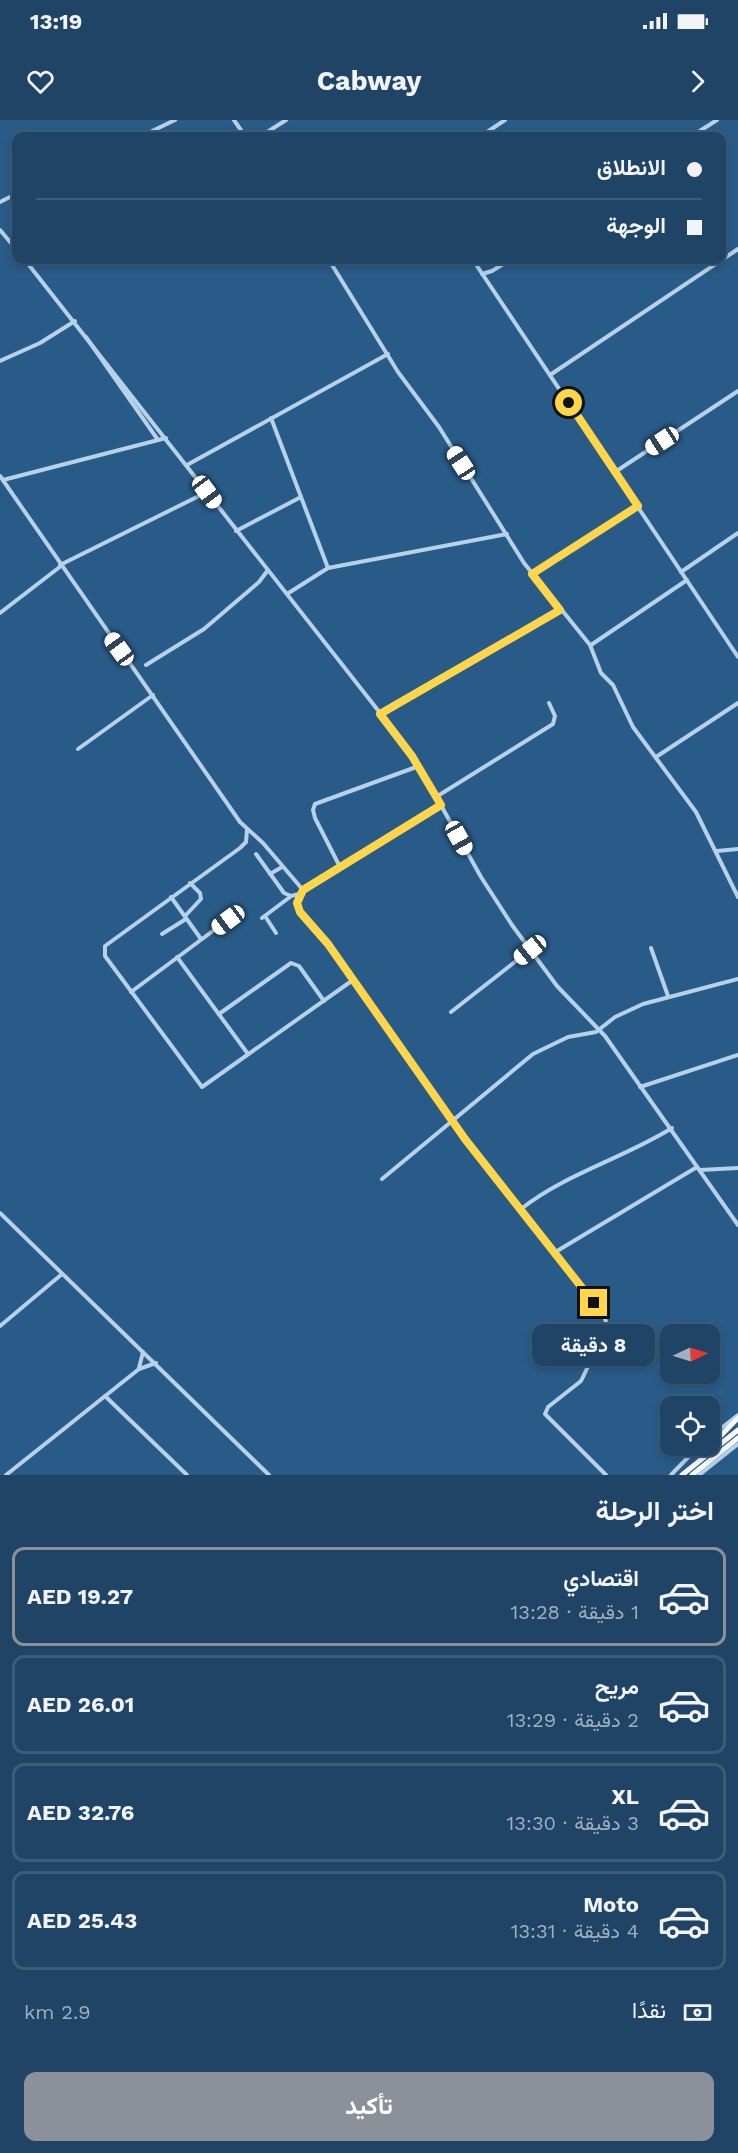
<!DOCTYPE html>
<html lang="ar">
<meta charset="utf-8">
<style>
:root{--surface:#1f4466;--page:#2c4e6f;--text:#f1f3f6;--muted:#a1b0bf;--line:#3c5c7a;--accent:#8c9099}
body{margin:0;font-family:"Work Sans",Vazirmatn,sans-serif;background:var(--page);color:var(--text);direction:rtl;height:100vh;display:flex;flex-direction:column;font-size:22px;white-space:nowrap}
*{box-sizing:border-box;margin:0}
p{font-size:20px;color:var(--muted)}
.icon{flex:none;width:33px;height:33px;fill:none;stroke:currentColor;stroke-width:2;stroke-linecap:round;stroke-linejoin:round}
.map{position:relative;height:1355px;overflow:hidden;direction:ltr}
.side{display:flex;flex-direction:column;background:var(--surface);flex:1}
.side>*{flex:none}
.banner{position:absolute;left:12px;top:12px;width:714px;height:132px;border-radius:12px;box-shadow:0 3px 9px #0003,0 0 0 2px var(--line);direction:rtl;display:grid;align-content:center;height:132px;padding:0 24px;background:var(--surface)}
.needle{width:39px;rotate:86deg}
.controls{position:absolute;left:660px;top:1204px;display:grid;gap:12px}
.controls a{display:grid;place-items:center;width:60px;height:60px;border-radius:12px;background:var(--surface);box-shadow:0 3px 9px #0003,0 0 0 2px var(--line);font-size:30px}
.end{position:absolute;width:27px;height:27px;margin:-14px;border:8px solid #ffd54a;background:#111;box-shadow:0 0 0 3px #111}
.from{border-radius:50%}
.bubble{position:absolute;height:42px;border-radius:12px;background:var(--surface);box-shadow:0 3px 9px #0003,0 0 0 2px var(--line);font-size:20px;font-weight:700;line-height:42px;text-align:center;direction:rtl}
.car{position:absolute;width:18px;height:36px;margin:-18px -9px;border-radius:8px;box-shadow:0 0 4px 2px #0007;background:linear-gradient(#fff 24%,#345 0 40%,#fff 0 76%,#345 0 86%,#fff 0)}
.banner b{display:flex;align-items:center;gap:21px;height:57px;font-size:22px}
.banner b+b{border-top:2px solid var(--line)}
.banner i{width:15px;height:15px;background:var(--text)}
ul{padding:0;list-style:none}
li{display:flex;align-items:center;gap:18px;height:99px;margin:0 12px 9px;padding:0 12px;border:3px solid var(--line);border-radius:12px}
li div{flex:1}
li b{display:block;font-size:22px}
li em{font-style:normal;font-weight:700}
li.selected{border-color:var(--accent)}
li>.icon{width:54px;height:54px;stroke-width:1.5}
h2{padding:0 24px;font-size:27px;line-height:72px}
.pay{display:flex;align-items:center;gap:15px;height:66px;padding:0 24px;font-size:22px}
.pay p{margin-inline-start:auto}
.cta{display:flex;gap:12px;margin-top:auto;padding:12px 24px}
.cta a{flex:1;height:69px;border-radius:12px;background:var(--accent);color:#fff;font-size:24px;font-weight:700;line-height:69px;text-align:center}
.status{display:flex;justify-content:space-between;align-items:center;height:42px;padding:0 30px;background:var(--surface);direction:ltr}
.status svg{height:16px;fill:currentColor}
header{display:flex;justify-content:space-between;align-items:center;height:78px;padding:0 24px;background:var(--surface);font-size:27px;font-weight:700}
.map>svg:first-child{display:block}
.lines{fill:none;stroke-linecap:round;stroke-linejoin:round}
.minor{stroke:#b6d1e8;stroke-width:4}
.major{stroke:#f8fbfe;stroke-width:5}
.route{stroke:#ffd54a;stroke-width:8}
</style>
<div class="status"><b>13:19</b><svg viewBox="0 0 49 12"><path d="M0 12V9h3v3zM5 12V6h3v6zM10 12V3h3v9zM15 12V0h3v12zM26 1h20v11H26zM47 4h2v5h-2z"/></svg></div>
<header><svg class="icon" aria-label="forward" viewBox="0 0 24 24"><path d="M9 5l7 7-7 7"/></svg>Cabway<svg class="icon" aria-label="heart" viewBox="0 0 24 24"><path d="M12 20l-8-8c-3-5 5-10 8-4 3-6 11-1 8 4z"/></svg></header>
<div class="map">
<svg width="738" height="1355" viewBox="0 0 738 1355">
<rect width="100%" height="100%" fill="#295b88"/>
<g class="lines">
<g class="minor">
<path d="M234,0L245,16"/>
<path d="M142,16L175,0"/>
<path d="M261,16L286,0"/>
<path d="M481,16L505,0"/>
<path d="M692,16L717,0"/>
<path d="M0,82L16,74"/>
<path d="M0,110L16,129"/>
<path d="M25,140L395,612L419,646L481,757L512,805L557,866L605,916L738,1105"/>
<path d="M329,140L398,252L439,307L524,443L590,525L601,553L613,565L633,607L696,692L738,777"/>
<path d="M473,140L738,537"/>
<path d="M482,154L492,151L510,140"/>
<path d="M86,217L158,320"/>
<path d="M0,241L40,223L75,201"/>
<path d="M550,255L738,129"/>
<path d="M271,298L328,448"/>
<path d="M187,345L388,234"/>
<path d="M615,352L738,271"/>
<path d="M0,356L240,702L263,723L303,770"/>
<path d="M3,360L166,318"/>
<path d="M236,411L301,377"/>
<path d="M60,445L207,372"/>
<path d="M681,452L738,413"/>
<path d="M532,454L637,386"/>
<path d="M287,474L328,448L507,414"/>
<path d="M0,493L61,446"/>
<path d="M591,525L687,460"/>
<path d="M146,545L204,509L259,462L268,450"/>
<path d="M380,594L560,490"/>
<path d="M78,629L153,575"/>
<path d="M656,637L738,583"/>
<path d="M436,677L553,604L555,596L549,583"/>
<path d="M441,685L303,770L297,778L299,792L328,823L465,1019L557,1136"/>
<path d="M247,710L246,722L240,728L105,826V836L202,967L353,860"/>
<path d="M717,731L738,729"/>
<path d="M256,734L284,773L291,776L299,774"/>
<path d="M340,747L315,698L313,690L315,684L419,646"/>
<path d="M270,754L282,747"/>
<path d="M171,777L201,819"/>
<path d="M185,796L201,779L200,773L190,763"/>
<path d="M265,796L276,813"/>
<path d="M262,798L290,777"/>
<path d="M162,814L186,799"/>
<path d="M651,828L668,876"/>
<path d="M177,837L248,934"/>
<path d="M131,872L241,790"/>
<path d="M451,892L530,830"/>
<path d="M219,894L291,843L299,846L324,881"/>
<path d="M640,967L738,935"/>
<path d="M700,1050L738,1048"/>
<path d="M382,1059L533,934L568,917L596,912L615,897L643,884L738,859"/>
<path d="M521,1089C565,1054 624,1038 672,1008"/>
<path d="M0,1093L269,1355"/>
<path d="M0,1206L62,1154"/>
<path d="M139,1248L143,1232"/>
<path d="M105,1276L187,1355"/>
<path d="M710,1317L738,1295"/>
<path d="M6,1355L139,1249L156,1243"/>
<path d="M606,1355L545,1294L548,1287L581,1261L607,1207L605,1198L558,1138L557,1131L697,1047"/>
<path d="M671,1355L699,1326"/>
<path d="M699,1355L738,1324"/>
</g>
<g class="major">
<path d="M704,1333L738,1298"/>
<path d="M682,1355L738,1310"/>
<path d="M692,1355L738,1318"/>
</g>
</g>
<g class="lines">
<path class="route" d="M569,283L638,386L532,454L560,490L380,594L412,636L441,685L303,770L297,783L300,792L328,824L465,1019L594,1183"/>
</g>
</svg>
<div class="controls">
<a><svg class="needle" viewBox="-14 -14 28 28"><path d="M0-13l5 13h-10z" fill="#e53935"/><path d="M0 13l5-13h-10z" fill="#a1b0bf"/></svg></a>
<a><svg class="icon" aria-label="locate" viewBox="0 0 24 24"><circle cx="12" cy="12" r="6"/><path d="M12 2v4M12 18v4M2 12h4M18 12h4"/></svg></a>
</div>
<i class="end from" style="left:569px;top:283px"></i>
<i class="end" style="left:594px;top:1183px"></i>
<div class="bubble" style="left:532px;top:1204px;width:123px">8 دقيقة</div>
<i class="car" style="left:662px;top:321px;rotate:237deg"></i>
<i class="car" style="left:461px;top:343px;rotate:327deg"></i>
<i class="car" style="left:207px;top:372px;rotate:143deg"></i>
<i class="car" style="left:119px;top:529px;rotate:324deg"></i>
<i class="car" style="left:459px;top:718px;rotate:151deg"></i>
<i class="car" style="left:228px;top:800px;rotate:233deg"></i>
<i class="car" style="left:530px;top:830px;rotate:231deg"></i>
<div class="banner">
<b><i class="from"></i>الانطلاق</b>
<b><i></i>الوجهة</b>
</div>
</div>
<section class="side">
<h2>اختر الرحلة</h2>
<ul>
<li class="selected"><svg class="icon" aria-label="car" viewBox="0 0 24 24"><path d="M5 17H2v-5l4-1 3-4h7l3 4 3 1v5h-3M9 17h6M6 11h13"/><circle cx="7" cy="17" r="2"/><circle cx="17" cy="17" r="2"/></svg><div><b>اقتصادي</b><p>1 دقيقة · 13:28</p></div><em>AED 19.27</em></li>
<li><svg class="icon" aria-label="car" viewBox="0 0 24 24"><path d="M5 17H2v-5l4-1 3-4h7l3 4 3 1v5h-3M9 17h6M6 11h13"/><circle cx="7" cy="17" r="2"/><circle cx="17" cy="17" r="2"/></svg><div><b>مريح</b><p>2 دقيقة · 13:29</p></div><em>AED 26.01</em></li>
<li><svg class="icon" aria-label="car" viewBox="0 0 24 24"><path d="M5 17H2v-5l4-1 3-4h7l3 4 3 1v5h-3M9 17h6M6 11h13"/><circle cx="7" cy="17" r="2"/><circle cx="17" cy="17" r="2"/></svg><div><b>XL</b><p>3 دقيقة · 13:30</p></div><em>AED 32.76</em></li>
<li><svg class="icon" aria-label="car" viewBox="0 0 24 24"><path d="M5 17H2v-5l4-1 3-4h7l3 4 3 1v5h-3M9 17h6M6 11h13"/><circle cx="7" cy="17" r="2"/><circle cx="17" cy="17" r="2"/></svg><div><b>Moto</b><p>4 دقيقة · 13:31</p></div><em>AED 25.43</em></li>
</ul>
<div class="pay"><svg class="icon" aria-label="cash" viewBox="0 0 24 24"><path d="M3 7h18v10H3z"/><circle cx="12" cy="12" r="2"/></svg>نقدًا<p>2.9 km</p></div>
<div class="cta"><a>تأكيد</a></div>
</section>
